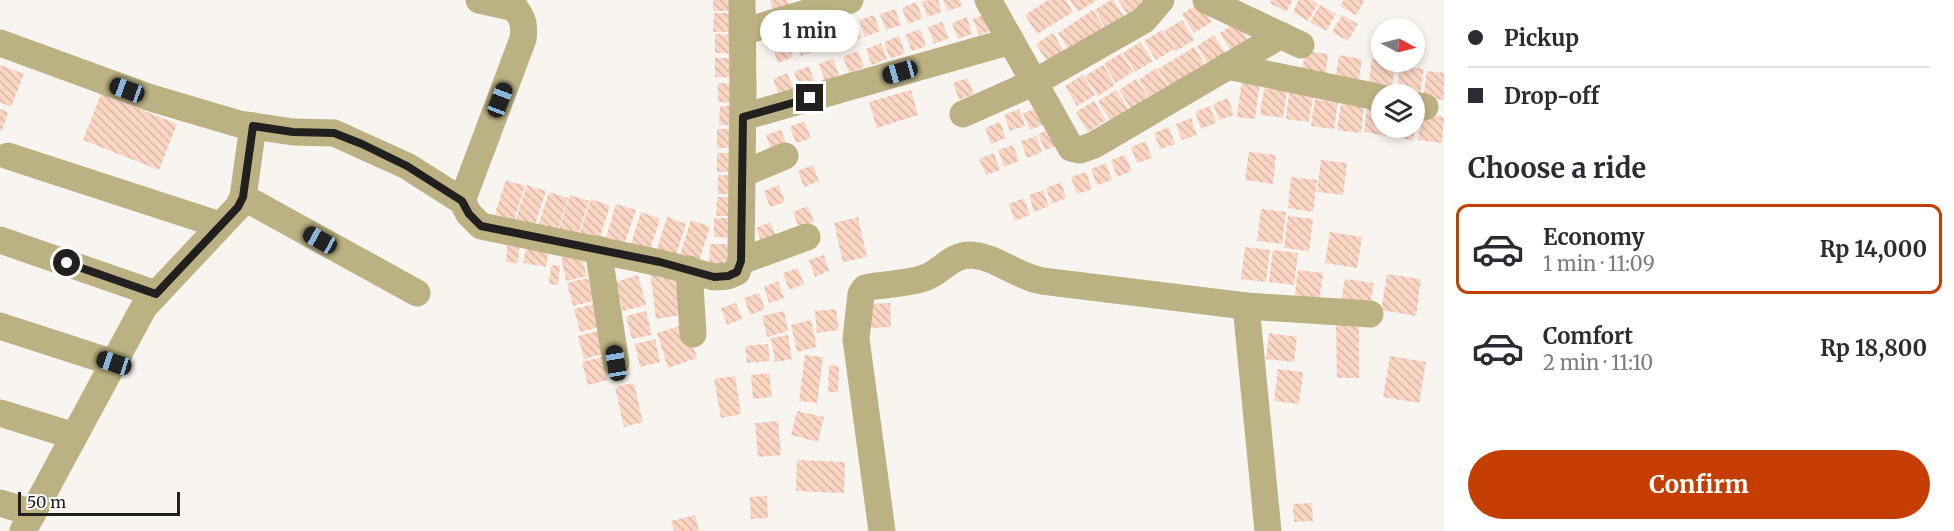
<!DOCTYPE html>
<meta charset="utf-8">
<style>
:root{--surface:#fff;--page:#f2f2f3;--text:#2b2b33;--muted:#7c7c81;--line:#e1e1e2;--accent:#c53e01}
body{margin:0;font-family:Merriweather,serif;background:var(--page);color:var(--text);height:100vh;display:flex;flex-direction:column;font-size:22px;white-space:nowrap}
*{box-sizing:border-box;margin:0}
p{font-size:20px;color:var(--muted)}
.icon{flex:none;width:33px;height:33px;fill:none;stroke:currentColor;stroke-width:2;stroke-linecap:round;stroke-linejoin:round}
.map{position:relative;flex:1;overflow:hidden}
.sheet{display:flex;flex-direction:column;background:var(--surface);width:510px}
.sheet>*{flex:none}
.top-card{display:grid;align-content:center;height:132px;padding:0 24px;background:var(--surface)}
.needle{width:39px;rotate:97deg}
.buttons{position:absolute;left:1371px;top:18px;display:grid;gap:12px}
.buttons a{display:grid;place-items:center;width:54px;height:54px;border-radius:50%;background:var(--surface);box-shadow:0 3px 9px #0003;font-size:30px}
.scale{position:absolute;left:18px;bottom:15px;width:162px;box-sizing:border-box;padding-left:6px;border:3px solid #22201f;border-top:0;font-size:16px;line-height:21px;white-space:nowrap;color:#22201f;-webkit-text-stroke:4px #fff;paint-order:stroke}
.end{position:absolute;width:27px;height:27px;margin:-14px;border:8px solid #22201f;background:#fff;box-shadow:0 0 0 3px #fff}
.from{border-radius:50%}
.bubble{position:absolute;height:42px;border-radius:21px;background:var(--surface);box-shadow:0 3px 9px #0003;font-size:20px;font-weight:700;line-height:42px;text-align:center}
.car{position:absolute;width:18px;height:36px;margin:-18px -9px;border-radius:8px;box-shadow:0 0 4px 2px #0007;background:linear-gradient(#222 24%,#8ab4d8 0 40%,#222 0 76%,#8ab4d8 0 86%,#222 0)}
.top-card b{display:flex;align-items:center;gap:21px;height:57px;font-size:22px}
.top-card b+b{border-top:2px solid var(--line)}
.top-card i{width:15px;height:15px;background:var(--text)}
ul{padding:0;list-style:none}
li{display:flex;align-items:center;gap:18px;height:90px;margin:0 12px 9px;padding:0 12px;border:3px solid transparent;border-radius:12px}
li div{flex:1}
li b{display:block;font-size:22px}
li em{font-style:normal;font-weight:700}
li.active{border-color:var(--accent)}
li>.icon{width:54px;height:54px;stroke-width:1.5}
h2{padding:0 24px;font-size:27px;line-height:72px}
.action{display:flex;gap:12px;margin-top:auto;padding:12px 24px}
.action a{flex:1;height:69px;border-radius:36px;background:var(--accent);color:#fff;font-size:24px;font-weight:700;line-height:69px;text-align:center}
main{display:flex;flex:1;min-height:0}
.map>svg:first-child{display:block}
.building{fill:url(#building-back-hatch)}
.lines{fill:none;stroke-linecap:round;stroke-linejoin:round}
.minor{stroke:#bcb182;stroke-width:27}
.route{stroke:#22201f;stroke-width:8}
</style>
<main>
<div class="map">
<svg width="1444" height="531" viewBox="0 0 1444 531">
<defs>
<pattern id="building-back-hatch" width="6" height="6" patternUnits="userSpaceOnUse" patternTransform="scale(1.5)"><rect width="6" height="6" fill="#fbd5c4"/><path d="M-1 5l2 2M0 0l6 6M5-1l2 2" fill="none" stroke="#d7b7a8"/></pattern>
</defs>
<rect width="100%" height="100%" fill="#f8f4ef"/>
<g class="building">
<rect x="713" y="0" width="20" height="11"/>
<path d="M770,0H787L789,6L774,12Z"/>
<path d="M938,0L942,12L927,17L922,1Z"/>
<path d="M943,0H960L962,6L948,11Z"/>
<path d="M1048,0H1066L1073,12L1037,34L1025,15Z"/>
<path d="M1070,0H1097L1078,12Z"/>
<path d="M1111,0H1113L1125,18L1107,30L1095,10Z"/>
<path d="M1118,0H1143L1147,6L1130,18Z"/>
<path d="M1272,0H1293L1286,12L1270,3Z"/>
<path d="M1299,0H1312L1318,4L1308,21L1293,12Z"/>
<path d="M1344,0H1365L1356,15L1340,6Z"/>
<path d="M916,2L923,18L908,24L902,8Z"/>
<path d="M1200,3L1212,22L1194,33L1182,14Z"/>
<path d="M1320,5L1336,14L1326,31L1310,22Z"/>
<path d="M895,9L901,25L886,30L880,14Z"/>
<path d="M1093,10L1105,29L1070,52L1058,33Z"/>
<path d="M714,13H734V32H713Z"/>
<path d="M988,13L994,30L979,35L973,19Z"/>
<path d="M874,15L880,31L865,37L859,20Z"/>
<path d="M1342,15L1358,24L1348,41L1332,32Z"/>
<path d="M967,17L972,34L958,39L952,23Z"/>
<path d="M1182,20L1194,40L1176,51L1164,31Z"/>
<path d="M854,22L861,38L846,44L840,27Z"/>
<path d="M942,22L949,38L934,44L928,27Z"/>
<path d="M1237,22L1249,42L1232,53L1220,33Z"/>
<path d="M830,27L837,43L822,49L815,32Z"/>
<path d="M920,29L926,46L912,51L905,35Z"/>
<path d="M1162,30L1174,49L1156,60L1144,41Z"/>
<path d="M1053,33L1065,52L1048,63L1036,44Z"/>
<path d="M715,34L736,35L735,54L715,53Z"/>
<path d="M810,34L816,51L801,56L795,40Z"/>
<path d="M1214,35L1227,55L1209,66L1197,46Z"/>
<path d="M899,36L905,53L890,59L884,42Z"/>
<path d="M787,41L793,57L778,63L772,46Z"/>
<path d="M1140,42L1153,61L1135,72L1123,53Z"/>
<path d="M881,43L887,59L872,65L866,49Z"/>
<path d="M1194,47L1206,66L1170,88L1158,69Z"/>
<path d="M858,51L864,67L849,73L843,57Z"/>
<path d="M1305,51L1328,54L1325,81L1301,77Z"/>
<path d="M1121,53L1133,72L1116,83L1104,64Z"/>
<path d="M1339,55L1362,59L1358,85L1335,82Z"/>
<path d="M715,58H736L735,78L715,77Z"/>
<path d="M833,59L839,75L825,81L819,64Z"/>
<path d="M1372,59L1395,62L1392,89L1368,86Z"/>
<path d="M0,65L24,74L11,107L0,102Z"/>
<path d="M1103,65L1115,85L1098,96L1085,76Z"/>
<path d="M809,66L815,83L800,88L794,72Z"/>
<path d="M1400,66L1424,69L1420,95L1397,92Z"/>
<path d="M1156,68L1168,87L1151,99L1139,80Z"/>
<path d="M1427,71L1444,73V100L1423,98Z"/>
<path d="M787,73L794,89L779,95L773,79Z"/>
<path d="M1083,75L1095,95L1077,106L1065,86Z"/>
<path d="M967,78L974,94L959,100L953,83Z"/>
<path d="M1136,79L1149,98L1131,109L1119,90Z"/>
<path d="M1242,80L1260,82L1255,119L1237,117Z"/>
<path d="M718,83L739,84L738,103L718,102Z"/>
<path d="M1264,88L1287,92L1283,118L1260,115Z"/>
<path d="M911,90L918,115L877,128L869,102Z"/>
<path d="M1116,90L1128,109L1110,120L1098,101Z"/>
<path d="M1289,93L1313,96L1309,122L1286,119Z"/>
<path d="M101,94L177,124L159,170L83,140Z"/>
<path d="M1228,98L1234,115L1219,120L1213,104Z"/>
<path d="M1315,99L1338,103L1334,129L1311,126Z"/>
<path d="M1094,101L1106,120L1088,132L1076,112Z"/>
<path d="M1341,104L1364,107L1361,133L1337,130Z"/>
<path d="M720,106H740V125H719Z"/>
<path d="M1210,106L1216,123L1201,129L1195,112Z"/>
<path d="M1367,106L1382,108V128H1388L1387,136L1364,132Z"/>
<path d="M1038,108L1045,124L1030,130L1023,113Z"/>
<path d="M0,109L8,112L2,131L0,130Z"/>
<path d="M1019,109L1025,126L1010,131L1004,115Z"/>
<path d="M1422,114L1444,117L1442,143L1418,140Z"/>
<path d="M1191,118L1197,135L1182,140L1176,124Z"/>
<path d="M804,121L811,138L796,143L790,127Z"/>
<path d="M1000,122L1006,138L991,144L985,128Z"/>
<path d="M1169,127L1175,144L1160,149L1154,133Z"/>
<path d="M1053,128L1059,145L1045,150L1038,134Z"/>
<path d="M1391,128H1415L1413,140L1390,137Z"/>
<rect x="717" y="129" width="20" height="19"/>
<path d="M781,130L787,146L772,152L766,135Z"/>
<path d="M1036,136L1042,152L1027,158L1021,141Z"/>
<path d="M1146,141L1152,158L1137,163L1131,147Z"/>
<path d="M1013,145L1019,161L1004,167L998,150Z"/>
<path d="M1249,152L1276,155L1273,184L1245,180Z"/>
<path d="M717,153H738L737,172H717Z"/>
<path d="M994,153L1000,170L986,175L979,159Z"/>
<path d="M1125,155L1132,171L1117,177L1111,160Z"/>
<path d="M1321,160L1347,163L1343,195L1317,192Z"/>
<path d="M1106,163L1112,180L1097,185L1091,169Z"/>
<path d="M813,165L819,181L804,187L798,171Z"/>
<path d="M1086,172L1092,189L1077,194L1071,177Z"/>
<path d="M718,175H739L738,194H718Z"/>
<path d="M1291,177L1317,180L1313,212L1288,208Z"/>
<path d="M506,180L525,186L514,220L495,214Z"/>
<path d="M1061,182L1066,198L1052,204L1046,188Z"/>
<path d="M527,185L546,191L535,225L516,219Z"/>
<path d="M779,185L785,202L770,207L764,191Z"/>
<path d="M1043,190L1049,206L1034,212L1029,195Z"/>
<path d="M549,192L568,198L557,232L538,226Z"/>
<path d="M570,195L589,201L578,235L559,229Z"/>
<path d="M717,197H737L736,216H716Z"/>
<path d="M1024,198L1030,215L1015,221L1009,204Z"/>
<path d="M591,199L610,206L599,240L580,234Z"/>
<path d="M616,204L636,210L624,245L606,238Z"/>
<path d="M808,206L814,222L799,228L793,212Z"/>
<path d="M1261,209L1286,212L1282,244L1257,241Z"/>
<path d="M641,212L660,219L649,253L630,247Z"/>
<path d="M1288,216L1313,219L1309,251L1284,248Z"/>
<path d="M667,217L686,224L675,258L656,252Z"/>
<path d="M858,217L867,257L843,262L834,223Z"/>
<path d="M714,218H734V238L714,237Z"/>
<path d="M691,220L710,227L699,261L680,255Z"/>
<path d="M770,222L777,238L762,244L756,228Z"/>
<path d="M1330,232L1362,237L1357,268L1325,263Z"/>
<path d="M508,238L520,239L518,263L506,262Z"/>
<path d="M528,238L550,243L546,267L523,263Z"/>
<path d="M710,244H737L736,268H709Z"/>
<path d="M1245,247L1270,250L1266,282L1241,279Z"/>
<path d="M1273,250L1298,253L1294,285L1269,282Z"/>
<path d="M581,253L587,276L566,281L561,258Z"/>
<path d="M824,255L829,271L815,277L809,260Z"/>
<path d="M551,265L560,266L558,285L549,284Z"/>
<path d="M677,267L683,315L656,319L650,270Z"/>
<path d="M798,268L804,284L789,290L783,273Z"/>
<path d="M1298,270L1323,273L1319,305L1294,302Z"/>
<path d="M1387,274L1421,279L1416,316L1381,310Z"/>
<path d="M638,275L646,305L623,311L616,282Z"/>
<path d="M588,278L593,301L573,306L567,283Z"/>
<path d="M1345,279L1374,283L1369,313L1340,308Z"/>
<path d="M778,281L784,298L769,303L764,287Z"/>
<path d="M759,293L765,309L750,315L744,298Z"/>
<path d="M736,303L742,319L727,325L721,308Z"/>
<path d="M890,303L891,327L871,328L869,304Z"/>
<path d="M594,304L600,327L580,332L574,309Z"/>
<path d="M836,309L839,330L817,333L815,311Z"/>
<path d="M646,311L652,335L632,339L626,316Z"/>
<path d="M784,311L788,331L767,337L762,316Z"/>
<path d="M811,320L817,347L797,352L791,325Z"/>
<path d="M1336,320H1359V378H1337Z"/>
<path d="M686,324L697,358L668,368L657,333Z"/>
<path d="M598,331L604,354L584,359L578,336Z"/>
<path d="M1269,333L1297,337L1294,362L1266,359Z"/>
<path d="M788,335L792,359L775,362L771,338Z"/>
<path d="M655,339L660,362L640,367L635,344Z"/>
<path d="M768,344L770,361L747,363L745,346Z"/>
<path d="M805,355L823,357L817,403L799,401Z"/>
<path d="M1390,356L1426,362L1419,403L1383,397Z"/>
<path d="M602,357L608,380L588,385L582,362Z"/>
<path d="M829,365L839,366L838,392H828Z"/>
<path d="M1278,369L1303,372L1299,404L1274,401Z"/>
<path d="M769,373L772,397L753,399L751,375Z"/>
<path d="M735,376L741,414L721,418L714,379Z"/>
<path d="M634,383L643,422L624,427L615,387Z"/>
<path d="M797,411L824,417L818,442L791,435Z"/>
<path d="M778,421L781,455L758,457L755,423Z"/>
<path d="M797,460L845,462L844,493L796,491Z"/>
<path d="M767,496L768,518L751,519L750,497Z"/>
<path d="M1312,503L1313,521L1294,522L1293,504Z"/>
<path d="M695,515L699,531H674L671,521Z"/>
</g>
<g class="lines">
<g class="minor">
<path d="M988,0L1071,148L1080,150L1094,145L1281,35"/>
<path d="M1206,0L1301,45"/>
<path d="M742,32L850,0"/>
<path d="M0,43L148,97L239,124L293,132L334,133L407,166L462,201L469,214L481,226L660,263L714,277L728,276L737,272L741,261L743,91L742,0"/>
<path d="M1227,66L1382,98"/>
<path d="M1414,105L1425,107"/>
<path d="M963,114L1035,82L1144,20L1161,0"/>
<path d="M743,117L1011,41"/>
<path d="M8,156L220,225"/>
<path d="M742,174L785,156"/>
<path d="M243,197L417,293"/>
<path d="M462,201L523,39C525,25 523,19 515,8L479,0"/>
<path d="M0,240L156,294"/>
<path d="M598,249L616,363"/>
<path d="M741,261L807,237"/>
<path d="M689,269L693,334"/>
<path d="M1246,306L1370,314"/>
<path d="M0,326L114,363"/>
<path d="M0,413L74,436"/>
<path d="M0,503L33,513"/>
<path d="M23,531L144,307L238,207L243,197L253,126"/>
<path d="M882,531L856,339L861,294L865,288L869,287C886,284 907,284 924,278C940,273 950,256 968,255C995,255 1015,276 1042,281L1246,306L1268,531"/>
</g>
</g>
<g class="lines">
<path class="route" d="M67,263L156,294L238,207L243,197L253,126L293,132L334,133L362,144L407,166L462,201L469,214L481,226L660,262L714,277L728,276L737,272L741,261L743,117L810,98"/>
</g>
</svg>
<div class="buttons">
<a><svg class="needle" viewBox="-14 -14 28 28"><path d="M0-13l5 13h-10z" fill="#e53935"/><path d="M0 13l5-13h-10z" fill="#7c7c81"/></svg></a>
<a><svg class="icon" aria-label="layers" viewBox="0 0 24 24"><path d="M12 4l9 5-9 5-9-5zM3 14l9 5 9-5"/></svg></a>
</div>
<div class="scale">50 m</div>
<i class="end from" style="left:67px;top:263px"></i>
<i class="end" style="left:810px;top:98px"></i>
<div class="bubble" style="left:760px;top:10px;width:99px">1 min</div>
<i class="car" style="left:900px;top:72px;rotate:254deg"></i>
<i class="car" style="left:127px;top:90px;rotate:290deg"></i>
<i class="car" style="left:500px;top:100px;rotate:21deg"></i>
<i class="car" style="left:320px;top:240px;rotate:299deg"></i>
<i class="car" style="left:114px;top:363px;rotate:288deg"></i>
<i class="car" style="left:616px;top:363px;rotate:351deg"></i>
</div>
<section class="sheet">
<div class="top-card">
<b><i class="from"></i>Pickup</b>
<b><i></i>Drop-off</b>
</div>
<h2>Choose a ride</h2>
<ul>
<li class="active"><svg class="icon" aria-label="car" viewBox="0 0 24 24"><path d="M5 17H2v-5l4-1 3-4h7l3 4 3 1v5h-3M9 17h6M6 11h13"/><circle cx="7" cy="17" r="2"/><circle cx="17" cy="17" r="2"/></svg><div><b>Economy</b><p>1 min · 11:09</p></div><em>Rp 14,000</em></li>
<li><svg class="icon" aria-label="car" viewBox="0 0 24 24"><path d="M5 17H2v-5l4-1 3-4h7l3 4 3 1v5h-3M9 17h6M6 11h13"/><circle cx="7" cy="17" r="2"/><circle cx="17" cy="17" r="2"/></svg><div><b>Comfort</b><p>2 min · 11:10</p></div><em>Rp 18,800</em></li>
</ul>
<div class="action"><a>Confirm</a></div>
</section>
</main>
